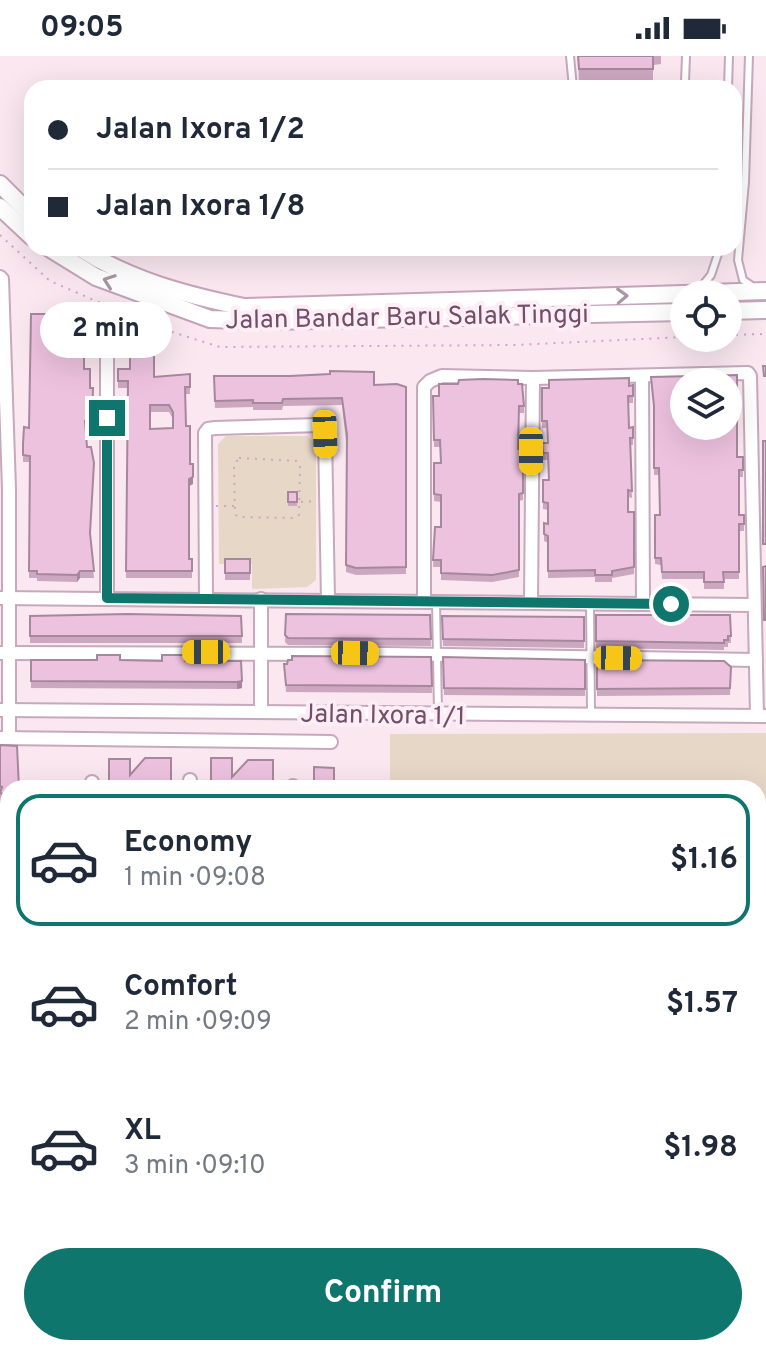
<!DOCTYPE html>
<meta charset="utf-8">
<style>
:root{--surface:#fff;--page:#f2f2f3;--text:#1f2937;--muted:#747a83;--line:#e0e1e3;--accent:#0f766e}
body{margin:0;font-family:Overpass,sans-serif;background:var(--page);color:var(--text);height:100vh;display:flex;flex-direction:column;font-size:30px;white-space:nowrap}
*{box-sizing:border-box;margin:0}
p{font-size:26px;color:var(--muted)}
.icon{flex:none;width:44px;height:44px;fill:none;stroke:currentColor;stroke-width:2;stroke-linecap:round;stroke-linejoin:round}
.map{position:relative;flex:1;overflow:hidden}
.panel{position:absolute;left:0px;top:724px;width:766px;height:576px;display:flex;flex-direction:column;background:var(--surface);border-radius:24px 24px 0 0;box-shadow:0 8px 32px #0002}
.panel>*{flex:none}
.top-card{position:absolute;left:24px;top:24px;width:718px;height:176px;border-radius:24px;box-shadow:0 8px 32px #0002;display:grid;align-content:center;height:176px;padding:0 24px;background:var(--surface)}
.tools{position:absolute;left:670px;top:224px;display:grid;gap:16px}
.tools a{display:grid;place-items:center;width:72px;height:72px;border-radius:50%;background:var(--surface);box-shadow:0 8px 32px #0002;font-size:40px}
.end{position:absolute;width:36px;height:36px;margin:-18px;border:10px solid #0f766e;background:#fff;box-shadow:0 0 0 4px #fff}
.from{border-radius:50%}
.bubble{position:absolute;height:56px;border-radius:28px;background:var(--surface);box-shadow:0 8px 32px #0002;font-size:26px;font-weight:700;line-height:56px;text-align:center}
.car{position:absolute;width:24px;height:48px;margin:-24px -12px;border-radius:10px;box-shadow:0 0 6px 2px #0007;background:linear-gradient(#f5c518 24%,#345 0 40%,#f5c518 0 76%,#345 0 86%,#f5c518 0)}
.top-card b{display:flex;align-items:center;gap:28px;height:76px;font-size:30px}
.top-card b+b{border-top:2px solid var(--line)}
.top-card i{width:20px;height:20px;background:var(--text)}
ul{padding:14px 0 0;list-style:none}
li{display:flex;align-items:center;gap:24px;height:132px;margin:0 16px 12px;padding:0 8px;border:4px solid transparent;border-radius:24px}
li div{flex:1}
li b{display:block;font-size:30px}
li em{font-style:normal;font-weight:700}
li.on{border-color:var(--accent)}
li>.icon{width:72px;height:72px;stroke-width:1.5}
.cta{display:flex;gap:16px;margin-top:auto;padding:16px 24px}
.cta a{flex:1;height:92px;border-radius:48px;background:var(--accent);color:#fff;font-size:32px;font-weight:700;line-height:92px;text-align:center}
.status{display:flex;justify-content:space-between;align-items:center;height:56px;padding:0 40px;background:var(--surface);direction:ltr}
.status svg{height:22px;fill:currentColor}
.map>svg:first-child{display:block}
.green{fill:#e7d7c7}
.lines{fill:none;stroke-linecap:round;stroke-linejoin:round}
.service-casing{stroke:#c6a9bc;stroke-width:10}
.minor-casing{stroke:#c6a9bc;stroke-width:16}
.secondary-casing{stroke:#c6a5bb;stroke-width:20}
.path{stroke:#d2a5c4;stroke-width:2;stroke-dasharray:2 6;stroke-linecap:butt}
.service{stroke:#fff;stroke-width:6}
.minor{stroke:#fff;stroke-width:12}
.secondary{stroke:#fff;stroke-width:16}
.wall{fill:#cca7c0;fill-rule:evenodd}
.shaded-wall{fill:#a6889c}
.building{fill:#edc2df;stroke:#a6889c;stroke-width:2;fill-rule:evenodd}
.oneway{stroke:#aa95a4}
.route{stroke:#0f766e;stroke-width:10}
.labels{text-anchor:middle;stroke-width:8;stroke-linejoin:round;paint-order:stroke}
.street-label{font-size:26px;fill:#724e68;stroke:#fdedf5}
</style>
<div class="status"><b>09:05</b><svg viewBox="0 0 49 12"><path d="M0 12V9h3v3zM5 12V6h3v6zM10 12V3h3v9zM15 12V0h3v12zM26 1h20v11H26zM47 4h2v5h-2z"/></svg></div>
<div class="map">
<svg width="766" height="1300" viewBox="0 0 766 1300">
<rect width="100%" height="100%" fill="#fae7f0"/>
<g class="green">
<path d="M226,380H307L316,388V524L307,531L252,533V508H219L218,388Z"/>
<path d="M766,677V1300H395V1292H758V732H390V678Z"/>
<path d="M0,1272H8V1292H73L74,1300H0Z"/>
</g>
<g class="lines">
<g class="service-casing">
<g id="service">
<path d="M570,0L573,32"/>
<path d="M749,0L745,126L738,204L743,224L752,230"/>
<path d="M681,32L685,26L686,0"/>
<path d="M728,32L729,0"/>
<path d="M698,235L711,219L720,192"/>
<path d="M436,545L438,657"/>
<path d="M590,546L591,657"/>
</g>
</g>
<g class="minor-casing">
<g id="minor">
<path d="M0,221L2,223L9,433V682"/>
<path d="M107,302V542"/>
<path d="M642,320L643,547"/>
<path d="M0,542L754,549"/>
<path d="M206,542L205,377L208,373L215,372L319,369L324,372L325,378L328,544"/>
<path d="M424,545V331L430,325L442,320L533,322L748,317L750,320L757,660"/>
<path d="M531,546L533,322"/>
<path d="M0,597L387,598L756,604"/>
<path d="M0,654L766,660"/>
<path d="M261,656V543"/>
<path d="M0,682L331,686"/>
<path d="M293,730V732"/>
<path d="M92,732V726"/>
<path d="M190,732V724"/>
<path d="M0,894H8"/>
<path d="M0,1006H8"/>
<path d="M0,1109H8"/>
<path d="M0,1214H8"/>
<path d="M380,1300V1292"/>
</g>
</g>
<g class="secondary-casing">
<g id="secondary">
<path d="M0,128L32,160"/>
<path d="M0,151L32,181"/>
<path d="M49,192L96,221L210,263L271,265L684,256"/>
<path d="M80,192C129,224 186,239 244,251L684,238"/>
<path d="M684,238L766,235"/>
<path d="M728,255L766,254"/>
</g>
</g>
<g class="path">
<path d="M0,179L50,225L156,271L220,291L515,289L684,281"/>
<path d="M728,279L766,278"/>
<path d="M239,402L297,405L300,410L299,459L293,462L238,461L235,458L234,409Z"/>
<path d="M301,446L314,445"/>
<path d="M216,450H234"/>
</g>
<use href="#service" class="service"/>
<use href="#minor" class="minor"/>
<use href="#secondary" class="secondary"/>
</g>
<g class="wall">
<path d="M578,0H661V8L653,9V26L579,27Z"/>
<path d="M54,284L84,313L90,332H93L92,372H86L90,480L94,522H80L77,526L37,525V522H29L30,406H23V388L29,372Z"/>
<path d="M118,313L154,321L190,318V338H185L186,370L190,408L193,428L189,430V503H192V522H126L128,332H118ZM150,356H169L173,363V372L150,373Z"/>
<path d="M214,320L406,331V518L356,519L346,516V386L342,349L283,350L282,354H253V351L215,352Z"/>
<path d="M651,321L737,401H743V421H739V459L744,468V475H739V523H724V533H704V523H662L661,509L655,508V459H660L659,419H654V357Z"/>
<path d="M518,328L524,340V357H519L518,393L523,400V444L519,445V521L492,526L441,524V511H433L435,471H441V446L434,445V407H440V391H434L433,340Z"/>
<path d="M633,329V347H628L629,372L633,371V389H630L632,442L628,441V456H634V518L612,522V526H595V521L548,522V487L544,485V467L548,468V454L543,453V424H549L548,404H543L542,387H548L547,372H542V332Z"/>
<rect x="288" y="436" width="9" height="14"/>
<rect x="225" y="503" width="25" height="21"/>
<path d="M286,558L430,559L431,590L288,589L285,586Z"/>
<path d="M596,559H730L731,587H728V591H724V594L596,592Z"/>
<path d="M30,560H241L242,587H30Z"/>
<path d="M442,560L584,561V592L443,590Z"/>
<path d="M431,601L432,637L286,636L284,608Z"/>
<path d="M443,601L585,604V640L444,639Z"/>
<path d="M31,604L241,605L242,632L237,633L31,632Z"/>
<path d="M597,604L731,611L730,639L597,640Z"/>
<path d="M0,689L8,732V753L0,751Z"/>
<rect x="0" y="907" width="8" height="82"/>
<rect x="0" y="1013" width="8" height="82"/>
<path d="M8,1119V1195H0V1120Z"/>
<rect x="0" y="1222" width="8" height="35"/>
</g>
<g class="shaded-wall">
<path d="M193,421V428L189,430V423Z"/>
<path d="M80,515V522L77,526V519Z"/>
<path d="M242,625V632L237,633V626Z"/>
</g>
<g class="building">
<path d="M578,0H653V13H579Z"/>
<path d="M31,258H54V284L84,283V313H90V332H93L92,365H85L87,391H91L94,407L90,477L94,515H80L77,519L37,518V515H29L30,400L23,399V388L24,371L29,372Z"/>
<path d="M139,288H154V321L190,318V331H185L186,370H190V408H193V421L189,423V503H192V515H126L128,325H118V313H130V296L139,294ZM150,349H169L173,356V372L150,373Z"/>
<path d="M763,310H766V320H764Z"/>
<path d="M330,315L374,316V329L397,328L406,331V511L356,512L346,509L347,379L342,342L283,343L282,347H253V344L215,345L214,320H290L330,318Z"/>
<path d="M737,319V401H743V414H739V459H744V468H739V516H723L724,526H704V516H662L661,502H655V459H660L659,412H654V350L651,321ZM684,326H728V370H684Z"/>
<path d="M629,322V330L633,329V340H628L629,372L633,371V382H630L632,435L628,434V456H634V511L612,515V519H595V514L548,515V480L544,478V467L548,468V447L543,446V424H549L548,397H543L542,387H548L547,365H542V332H549V324Z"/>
<path d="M483,323L518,324V328H522L524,350H519L518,393H523V437L519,438V514L492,519L441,517V504H433L435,471H441V439L434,438V407H441L440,384H434L433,340H439V328H458L459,324Z"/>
<rect x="763" y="385" width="3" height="103"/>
<rect x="288" y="436" width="9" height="10"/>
<rect x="225" y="503" width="25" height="14"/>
<path d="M766,510V564H764L763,511Z"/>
<path d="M127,558L241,560L242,580H30V560Z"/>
<path d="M286,558L430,559L431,583L288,582L285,579Z"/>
<path d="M596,559H730L731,580H728V584H724V587L596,585Z"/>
<path d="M442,560L584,561V585L443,583Z"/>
<path d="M97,599H120V604L162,605V599H185V605H241L242,625L237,626L31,625V604H97Z"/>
<path d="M292,600L431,601L432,630L286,629L284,608H287L288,604H292Z"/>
<path d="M443,601L585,604V633L444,632Z"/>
<path d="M597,604L724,605L731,611L730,632L597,633Z"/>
<path d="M0,689L17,690L19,732H8V740L0,737L2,731L0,730Z"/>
<path d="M145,702H171V732H109V703H130V719Z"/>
<path d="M211,702H232V721L248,704H273V732H211Z"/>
<path d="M314,711L334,712V732H314Z"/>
<rect x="0" y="907" width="8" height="75"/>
<rect x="0" y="1013" width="8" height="75"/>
<path d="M8,1119V1188H0V1120Z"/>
<rect x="0" y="1222" width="8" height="28"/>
</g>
<defs><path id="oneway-chevron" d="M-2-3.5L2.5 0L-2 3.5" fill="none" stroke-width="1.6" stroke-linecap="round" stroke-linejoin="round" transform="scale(2)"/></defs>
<g class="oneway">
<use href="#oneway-chevron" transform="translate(109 225) rotate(-160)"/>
<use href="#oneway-chevron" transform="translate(622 240) rotate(-2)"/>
</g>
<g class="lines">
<path class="route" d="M107,362V542L671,548"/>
</g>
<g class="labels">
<g class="street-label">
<text transform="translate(407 260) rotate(-1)" y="9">Jalan Bandar Baru Salak Tinggi</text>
<text transform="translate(383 658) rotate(1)" y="9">Jalan Ixora 1/1</text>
</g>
</g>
</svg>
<div class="tools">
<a><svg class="icon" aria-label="locate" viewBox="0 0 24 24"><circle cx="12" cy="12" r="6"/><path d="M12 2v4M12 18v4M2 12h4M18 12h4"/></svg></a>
<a><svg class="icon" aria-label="layers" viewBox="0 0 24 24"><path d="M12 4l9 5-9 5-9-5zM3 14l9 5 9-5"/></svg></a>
</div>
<i class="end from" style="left:671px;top:548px"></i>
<i class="end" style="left:107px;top:362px"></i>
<div class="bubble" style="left:40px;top:246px;width:132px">2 min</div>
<i class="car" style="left:325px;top:378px;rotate:178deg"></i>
<i class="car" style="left:531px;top:395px;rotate:180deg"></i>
<i class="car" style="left:206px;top:596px;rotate:270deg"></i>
<i class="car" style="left:355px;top:597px;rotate:91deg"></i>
<i class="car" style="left:618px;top:602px;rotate:91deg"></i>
<div class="top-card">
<b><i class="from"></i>Jalan Ixora 1/2</b>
<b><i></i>Jalan Ixora 1/8</b>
</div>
<section class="panel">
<ul>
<li class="on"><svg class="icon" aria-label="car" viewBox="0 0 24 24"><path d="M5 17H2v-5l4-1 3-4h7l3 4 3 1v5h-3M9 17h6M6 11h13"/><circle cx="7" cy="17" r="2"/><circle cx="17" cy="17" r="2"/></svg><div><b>Economy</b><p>1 min · 09:08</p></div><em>$1.16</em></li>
<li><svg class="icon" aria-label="car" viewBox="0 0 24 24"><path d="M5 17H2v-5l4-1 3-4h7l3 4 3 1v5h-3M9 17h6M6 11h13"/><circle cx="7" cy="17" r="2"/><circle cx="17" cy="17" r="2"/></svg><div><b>Comfort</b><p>2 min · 09:09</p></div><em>$1.57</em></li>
<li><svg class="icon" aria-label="car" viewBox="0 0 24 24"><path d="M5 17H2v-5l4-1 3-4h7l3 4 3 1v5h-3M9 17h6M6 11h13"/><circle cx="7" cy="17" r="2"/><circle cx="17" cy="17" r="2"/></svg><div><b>XL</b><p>3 min · 09:10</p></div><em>$1.98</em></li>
</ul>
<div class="cta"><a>Confirm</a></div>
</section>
</div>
